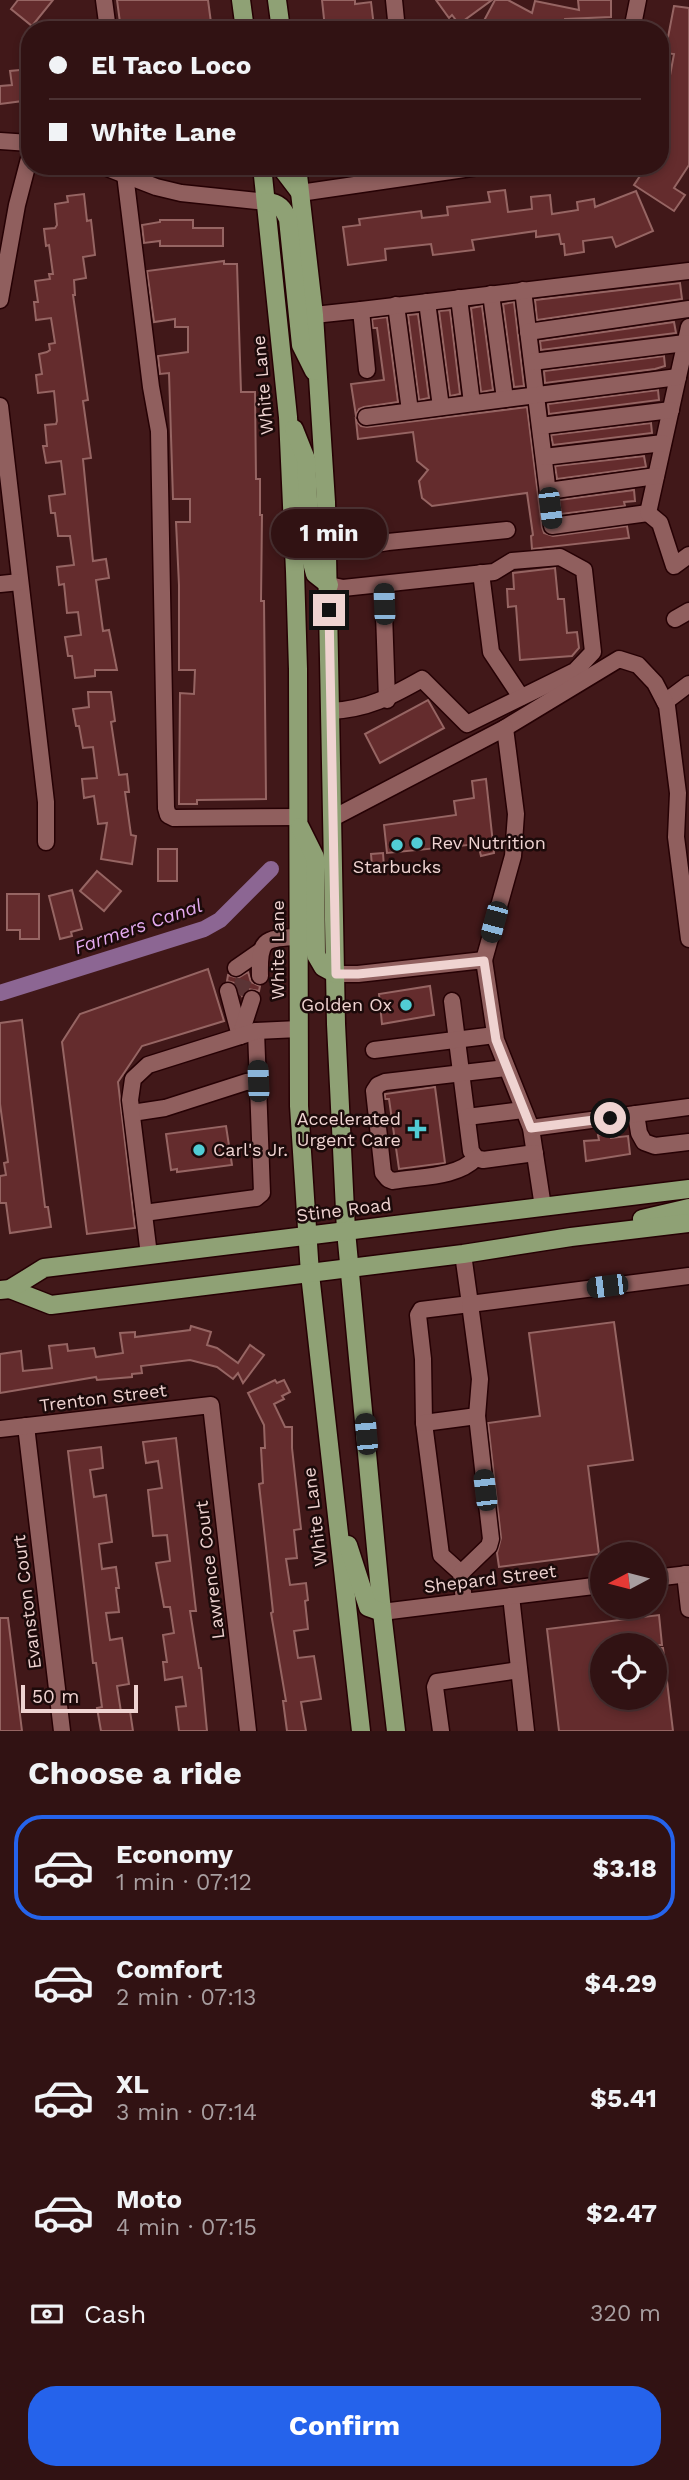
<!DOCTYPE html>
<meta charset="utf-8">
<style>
:root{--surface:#311213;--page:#3d2021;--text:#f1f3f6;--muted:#a89ea0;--line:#4c3233;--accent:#2563eb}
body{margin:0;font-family:"Work Sans",sans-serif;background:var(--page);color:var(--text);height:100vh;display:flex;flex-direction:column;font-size:26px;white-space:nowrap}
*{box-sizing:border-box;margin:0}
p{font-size:23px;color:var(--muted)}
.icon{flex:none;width:38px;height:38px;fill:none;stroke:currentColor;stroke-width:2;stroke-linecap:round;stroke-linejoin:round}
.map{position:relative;height:1731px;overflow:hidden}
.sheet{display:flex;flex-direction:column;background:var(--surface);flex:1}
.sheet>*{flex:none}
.top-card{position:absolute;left:21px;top:21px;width:648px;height:154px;border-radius:28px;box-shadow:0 4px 10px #0003,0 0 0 2px var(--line);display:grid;align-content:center;height:154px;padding:0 28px;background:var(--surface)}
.needle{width:46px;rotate:263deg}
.controls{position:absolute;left:590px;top:1542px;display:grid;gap:14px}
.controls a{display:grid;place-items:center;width:77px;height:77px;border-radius:50%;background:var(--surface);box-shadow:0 4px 10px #0003,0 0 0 2px var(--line);font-size:35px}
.scale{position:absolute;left:21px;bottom:18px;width:117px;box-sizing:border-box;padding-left:7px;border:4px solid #efd3d1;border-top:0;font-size:19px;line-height:24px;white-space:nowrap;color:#efd3d1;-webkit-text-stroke:5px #1c0a0a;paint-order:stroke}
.end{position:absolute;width:32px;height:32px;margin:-16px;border:9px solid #efd3d1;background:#111;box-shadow:0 0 0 4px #111}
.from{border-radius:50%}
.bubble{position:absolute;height:49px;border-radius:24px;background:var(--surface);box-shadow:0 4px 10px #0003,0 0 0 2px var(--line);font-size:23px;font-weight:700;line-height:49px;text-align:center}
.car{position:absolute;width:21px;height:42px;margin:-21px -10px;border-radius:9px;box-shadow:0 0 5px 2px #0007;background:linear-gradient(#222 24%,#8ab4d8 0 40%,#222 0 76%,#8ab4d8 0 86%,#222 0)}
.top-card b{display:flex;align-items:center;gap:24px;height:66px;font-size:26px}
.top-card b+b{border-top:2px solid var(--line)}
.top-card i{width:18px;height:18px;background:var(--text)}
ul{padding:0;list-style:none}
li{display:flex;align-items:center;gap:21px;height:105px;margin:0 14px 10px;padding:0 14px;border:4px solid transparent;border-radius:28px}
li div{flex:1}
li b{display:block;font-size:26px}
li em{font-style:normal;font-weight:700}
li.active{border-color:var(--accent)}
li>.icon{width:63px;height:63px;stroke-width:1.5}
h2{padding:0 28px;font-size:32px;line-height:84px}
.pay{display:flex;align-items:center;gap:18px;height:77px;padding:0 28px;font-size:26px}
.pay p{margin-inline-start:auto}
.action{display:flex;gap:14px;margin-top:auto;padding:14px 28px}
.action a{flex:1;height:80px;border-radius:28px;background:var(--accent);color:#fff;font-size:28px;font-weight:700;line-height:80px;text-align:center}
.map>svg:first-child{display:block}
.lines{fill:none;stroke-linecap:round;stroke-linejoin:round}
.canal{stroke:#8c6693;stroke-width:16}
.building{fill:#642c2d;stroke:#966563;stroke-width:2}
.minor-tunnel{stroke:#5b3435;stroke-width:16;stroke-dasharray:16 8;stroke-linecap:butt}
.minor-casing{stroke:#260104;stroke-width:19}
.major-casing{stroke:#260104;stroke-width:21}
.minor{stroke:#905f5e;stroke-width:16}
.major{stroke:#8fa175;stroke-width:18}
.route{stroke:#efd3d1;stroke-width:9}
.poi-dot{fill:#51ccd4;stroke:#1c0a0a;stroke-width:2.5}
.labels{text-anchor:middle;stroke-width:5;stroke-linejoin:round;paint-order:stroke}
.street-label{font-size:18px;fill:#efd3d1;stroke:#1c0a0a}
.poi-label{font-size:18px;fill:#efd3d1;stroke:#1c0a0a;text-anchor:start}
.water-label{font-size:19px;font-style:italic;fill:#e4aaef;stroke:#1c0a0a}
</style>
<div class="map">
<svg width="689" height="1731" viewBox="0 0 689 1731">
<rect width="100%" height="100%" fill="#411819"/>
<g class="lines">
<path class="canal" d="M0,993L204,929L220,920L271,869"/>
</g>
<g class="building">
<path d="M18,0H53L32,26L11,9Z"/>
<path d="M117,0H208L212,30H121Z"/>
<path d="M322,0H355V4L371,2L374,27L355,30L325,28Z"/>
<path d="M436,0H492L459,24L452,15L449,18Z"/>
<path d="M495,0H508L532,13L535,1L579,10L578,0H611V17L565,19L563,30H479Z"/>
<path d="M674,6L689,8V165L674,188L685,195L674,211L634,185L644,170L648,173L652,166H660V129L674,54L665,53Z"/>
<path d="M30,69V100L0,104V86L12,85L10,71Z"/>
<path d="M505,190L508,212L532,209L531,197L550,195L552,214L578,210L577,202L594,199L595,207L636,191L653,231L616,247L612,237L583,241L584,252L565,255L564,244H561L559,234L536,237V231L472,240L474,250L433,255L431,244L385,249L386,260L348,265L343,227L360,225L359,219L421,211L422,218L448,215L447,207L490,202L488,192Z"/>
<path d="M84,194L87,221L91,220L95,255L83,257L86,278L74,280L75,295H73L88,400L83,401L91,458L83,459L93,561L106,559L109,578L96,580L103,631L109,630L117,670H95V676L75,678L72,656H68L65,637L81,635L78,612L67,613L64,584L59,585L57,567L74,565L70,536H58L55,513H51L49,496L65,494L61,461L46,463L43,446H47L45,425L56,424L57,421L54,391L38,393L36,375L42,374L39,354L47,352L50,350L49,344L55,343L51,318L36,320L34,302H38L35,281L50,279L49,274H53L49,245L46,246L44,229L55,228L57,225L55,204L68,202L67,196Z"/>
<path d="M160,220H193V228H223V246H160V241L144,243L142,225L160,222Z"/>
<path d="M224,261V264H237L241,392H255L256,479H260V515H262L261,601H264L266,799L197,800V804H179L180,693L194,694L195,670H179V585L176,522H190V499H173L169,373L160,374L158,356L188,352V327H175V319L154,322L147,271Z"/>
<path d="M680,283L682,299L537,320L535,300Z"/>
<path d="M514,302L524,386L514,387L503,304Z"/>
<path d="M482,306L493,390L481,392L471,308Z"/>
<path d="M450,310L460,394L450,396L439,311Z"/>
<path d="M418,314L429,398L419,400L408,315Z"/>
<path d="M387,317L398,402L364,407L359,409L356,416L351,384L384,380L377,328H373L372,319Z"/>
<path d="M674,322L676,333L541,350L540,341Z"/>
<path d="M664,356L665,366L655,369L545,383L544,371Z"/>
<path d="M658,390L659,400L549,414L548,404Z"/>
<path d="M527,407L542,527L544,533L553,536L627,526L629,538L532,549L531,536L533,535L527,493L432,506L422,498L419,481L428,470L417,461L413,432L358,439L356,420L361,426L367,427Z"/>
<path d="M651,423L652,433L553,445L551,435Z"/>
<path d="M644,456L646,467L557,479L555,466Z"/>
<path d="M634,490L635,501L624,502L625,506L561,514L559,500Z"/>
<path d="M555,568L558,599H564L567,633L577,632L579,648L572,656L520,660L516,606L508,607L507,589H514L513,573Z"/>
<path d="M88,692H111L115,721L111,722L119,775L127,774L129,792H125L131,835L136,836L132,864L101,859L107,823L98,824L94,796L84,798L82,779L97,778L93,747L83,748L79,726H76L73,709L89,707Z"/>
<path d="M428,700L444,728L380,763L365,734Z"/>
<path d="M486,779L494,853L481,856L478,844L387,853L384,825L456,815L454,801L474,798L472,781Z"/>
<rect x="158" y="849" width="19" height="32"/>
<path d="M383,853L384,867H372L371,854Z"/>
<path d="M97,871L121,891L104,911L80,891Z"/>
<path d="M72,890L82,929L71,932L72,936L60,939L49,896Z"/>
<path d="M7,894H39V939H20V930H7Z"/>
<path d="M208,969L224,1021L142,1046L118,1082L135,1228L87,1234L62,1042L80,1014Z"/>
<path d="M248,972L251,982L260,986L259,991L249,989L242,996L235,983L227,981L228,975L238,978Z"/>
<path d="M430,986L434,1015L382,1024L379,994Z"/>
<path d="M22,1020L45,1207H48L51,1227L10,1233L6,1203H0V1176L6,1175L4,1163L8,1162L0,1104V1023Z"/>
<path d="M435,1087L445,1163L399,1169L389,1099H385V1094Z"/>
<path d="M226,1126L232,1165L177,1172V1169L171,1170L166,1134Z"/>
<path d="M610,1133L611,1138L628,1136L630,1154L586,1161L584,1141L599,1140L598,1135Z"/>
<path d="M614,1322L633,1460L588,1466L599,1554L499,1567L497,1553L501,1538L488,1423L540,1416L529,1333Z"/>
<path d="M191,1326L211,1332L207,1345L217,1348L238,1363L250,1345L264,1355L243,1383L238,1373L233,1379L217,1367L190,1360L141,1366L142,1373L132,1374V1377L97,1380L96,1377L0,1393V1354L21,1351L23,1371L52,1368L49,1346L67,1344L68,1351L94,1348L96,1357L123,1353L120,1333L135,1332V1337L190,1330Z"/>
<path d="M275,1380L277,1383L284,1380L290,1392L282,1396L284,1399L274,1404L285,1427H292V1448L301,1529L294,1530L297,1558L286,1559L290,1585L306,1583L308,1600L305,1601L308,1629L294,1631L298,1658L314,1656L321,1699L301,1702L306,1731H287L283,1701H286L271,1613L273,1612L259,1484L263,1483L261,1448H265L264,1425L248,1393Z"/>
<path d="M176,1438L196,1611H190L199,1668H201L207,1731H179L176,1707L186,1706L182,1677L165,1680L163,1662H167L163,1635L174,1633L170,1607H164L156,1563L170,1561L167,1535L153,1536L148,1490L162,1488L158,1461L146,1463L143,1442Z"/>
<path d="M101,1447L103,1468L90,1470L94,1497L106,1495L112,1542L99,1544L102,1569L116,1567L119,1588H116L119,1612L106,1613L110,1640L122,1638L129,1684L117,1686L121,1712L130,1711L133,1731H101L97,1708L102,1707L96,1663H93L68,1451Z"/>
<path d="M659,1615L662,1645H602V1698H654V1648H663L673,1731H559L547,1629Z"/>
<path d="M0,1618H8L22,1731H0Z"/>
</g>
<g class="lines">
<path class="minor-tunnel" d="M239,995L246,972"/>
<g class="minor-casing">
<g id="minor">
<path d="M104,0L108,30"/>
<path d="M394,0L397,30"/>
<path d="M632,30L638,0"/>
<path d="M0,141L30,143"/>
<path d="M102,166L156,187L181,193L267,202"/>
<path d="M124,166L151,387L159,431L166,808L168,815L174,818L298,817"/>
<path d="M300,193L485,166"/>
<path d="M523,290L552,526L648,513"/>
<path d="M491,294L505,399"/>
<path d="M459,298L472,403"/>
<path d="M0,300L17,205L30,155"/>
<path d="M427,302L441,407"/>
<path d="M396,305L410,411"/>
<path d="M361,310L689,271"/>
<path d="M314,315L361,310L367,370"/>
<path d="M689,327L648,513L660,523L674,566L689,555"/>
<path d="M528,332L689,309"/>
<path d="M532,362L685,343"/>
<path d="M0,406L46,802V842"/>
<path d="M366,417L678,377"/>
<path d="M540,426L671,410"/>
<path d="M544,457L663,443"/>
<path d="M548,491L656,476"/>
<path d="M328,552L388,542L507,530"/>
<path d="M481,573L491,652L521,697"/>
<path d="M0,584L20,582"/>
<path d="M383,584L387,700"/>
<path d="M329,585L343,588L494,572L512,561L560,557L584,570L593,652L575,671L467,724L422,679C390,697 368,709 331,711"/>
<path d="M675,619L689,611"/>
<path d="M665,702L689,684"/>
<path d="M505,728L619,659L638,665L655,683L667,706L678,793L676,837L689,939"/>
<path d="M333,818L505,728L516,814L513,856L484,960"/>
<path d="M236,968L259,952"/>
<path d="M336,974H358L484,960L496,1040L531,1128L543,1207"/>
<path d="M260,976C259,940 263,938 298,937"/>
<path d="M228,991L240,1036"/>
<path d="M452,1001L471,1151L476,1158L483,1160L535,1153"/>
<path d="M240,1036L252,999"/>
<path d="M374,1050L495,1035"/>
<path d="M132,1113L165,1108L246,1082L258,1081"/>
<path d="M636,1114L639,1133L644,1142L655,1146L689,1142"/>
<path d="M467,1117L523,1110"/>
<path d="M531,1128L689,1107"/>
<path d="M476,1158C457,1178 420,1176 393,1181L388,1179L383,1173L374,1091L378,1085L385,1082L506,1068"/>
<path d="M144,1213L256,1198L262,1193L256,1031"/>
<path d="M463,1254L470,1304L421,1310L418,1315L423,1359L424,1423L441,1555L461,1573L464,1601"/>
<path d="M149,1255L130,1100L133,1079L148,1065L256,1031L299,1029"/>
<path d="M424,1423L477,1416"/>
<path d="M26,1426L62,1731"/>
<path d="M0,1429L211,1405L248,1731"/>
<path d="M461,1573L489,1546L491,1539L477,1416L480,1379L470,1304L689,1276"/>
<path d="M685,1574L689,1609"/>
<path d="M654,1578L689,1574"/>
<path d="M511,1596L526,1731"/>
<path d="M382,1612L602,1585"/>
<path d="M441,1731L435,1687L437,1682L519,1670"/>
</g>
</g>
<g class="major-casing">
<g id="major">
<path d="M241,0L245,30"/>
<path d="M277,0L281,30"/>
<path d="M262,166L288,417L295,571L298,669L299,1106L310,1274L361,1731"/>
<path d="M280,166L299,191"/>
<path d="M297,166L314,315L326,502L336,1024L346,1231L382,1612L396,1731"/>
<path d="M267,202C279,203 283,208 288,219L301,345L314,371"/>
<path d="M294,429L306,459L311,559L315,574L329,585"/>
<path d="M300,827L315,857L316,955L323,967L336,974"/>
<path d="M642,1219L689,1208"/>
<path d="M10,1289L51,1305L463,1254L571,1237L689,1223"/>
<path d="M0,1290L10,1289L44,1268L689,1189"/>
<path d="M348,1545L368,1607L382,1612"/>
</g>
</g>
<use href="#minor" class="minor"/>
<use href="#major" class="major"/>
</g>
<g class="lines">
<path class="route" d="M329,610L336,974H358L484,961L496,1040L531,1128L610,1118"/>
</g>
<g class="poi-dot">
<circle cx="417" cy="843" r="7"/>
<circle cx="397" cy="845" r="7"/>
<circle cx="406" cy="1005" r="7"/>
<path d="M413.5 1118.5h7v7h7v7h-7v7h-7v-7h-7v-7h7z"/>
<circle cx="199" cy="1150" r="7"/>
</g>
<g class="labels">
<g class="street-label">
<text transform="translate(263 385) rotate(-95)" y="6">White Lane</text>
<text transform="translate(278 950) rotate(-90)" y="6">White Lane</text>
<text transform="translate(344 1210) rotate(-7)" y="6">Stine Road</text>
<text transform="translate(103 1398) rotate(-7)" y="6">Trenton Street</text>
<text transform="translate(315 1517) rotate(-97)" y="6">White Lane</text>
<text transform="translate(210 1570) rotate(-97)" y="6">Lawrence Court</text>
<text transform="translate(490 1579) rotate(-7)" y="6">Shepard Street</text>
<text transform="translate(27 1602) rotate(-97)" y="6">Evanston Court</text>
</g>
<g class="poi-label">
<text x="431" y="849">Rev Nutrition</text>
<text x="397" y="873" text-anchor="middle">Starbucks</text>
<text x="392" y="1011" text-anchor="end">Golden Ox</text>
<text x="401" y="1125" text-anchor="end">Accelerated<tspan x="401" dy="21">Urgent Care</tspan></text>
<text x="213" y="1156">Carl's Jr.</text>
</g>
<g class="water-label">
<text transform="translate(138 926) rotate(-19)" y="7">Farmers Canal</text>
</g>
</g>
</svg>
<div class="controls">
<a><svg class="needle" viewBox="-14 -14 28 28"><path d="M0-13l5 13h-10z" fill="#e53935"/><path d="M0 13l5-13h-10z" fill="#a89ea0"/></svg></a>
<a><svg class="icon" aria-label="locate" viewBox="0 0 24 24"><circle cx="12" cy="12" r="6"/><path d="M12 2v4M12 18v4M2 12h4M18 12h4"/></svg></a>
</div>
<div class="scale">50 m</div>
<i class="end from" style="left:610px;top:1118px"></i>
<i class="end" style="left:329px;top:610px"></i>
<div class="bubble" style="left:271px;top:509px;width:116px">1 min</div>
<i class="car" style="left:550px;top:508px;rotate:173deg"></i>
<i class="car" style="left:384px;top:604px;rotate:358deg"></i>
<i class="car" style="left:494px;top:922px;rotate:195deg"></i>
<i class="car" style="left:258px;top:1081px;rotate:358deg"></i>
<i class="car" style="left:607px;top:1286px;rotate:263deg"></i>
<i class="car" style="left:366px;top:1434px;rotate:355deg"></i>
<i class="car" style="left:485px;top:1490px;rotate:353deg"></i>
<div class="top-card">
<b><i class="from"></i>El Taco Loco</b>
<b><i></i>White Lane</b>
</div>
</div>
<section class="sheet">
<h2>Choose a ride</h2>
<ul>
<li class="active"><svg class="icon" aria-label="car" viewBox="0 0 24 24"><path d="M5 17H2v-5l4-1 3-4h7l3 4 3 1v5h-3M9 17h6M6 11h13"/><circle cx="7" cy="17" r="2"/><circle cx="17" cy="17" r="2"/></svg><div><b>Economy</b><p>1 min · 07:12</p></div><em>$3.18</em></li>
<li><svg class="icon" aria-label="car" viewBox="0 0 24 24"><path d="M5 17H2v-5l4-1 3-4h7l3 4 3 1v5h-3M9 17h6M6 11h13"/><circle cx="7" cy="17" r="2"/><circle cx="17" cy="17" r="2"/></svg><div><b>Comfort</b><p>2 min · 07:13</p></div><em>$4.29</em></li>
<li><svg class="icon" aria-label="car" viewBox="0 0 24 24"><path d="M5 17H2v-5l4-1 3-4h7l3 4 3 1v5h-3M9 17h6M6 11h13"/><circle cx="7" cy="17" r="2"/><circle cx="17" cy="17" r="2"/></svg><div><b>XL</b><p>3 min · 07:14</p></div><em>$5.41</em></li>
<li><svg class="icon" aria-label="car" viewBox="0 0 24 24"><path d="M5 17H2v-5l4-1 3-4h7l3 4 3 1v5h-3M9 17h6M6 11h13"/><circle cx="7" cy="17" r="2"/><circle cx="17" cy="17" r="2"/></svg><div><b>Moto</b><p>4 min · 07:15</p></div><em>$2.47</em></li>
</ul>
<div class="pay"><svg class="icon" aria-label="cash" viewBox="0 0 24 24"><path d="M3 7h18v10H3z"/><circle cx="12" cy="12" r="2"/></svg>Cash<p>320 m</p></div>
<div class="action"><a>Confirm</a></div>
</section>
